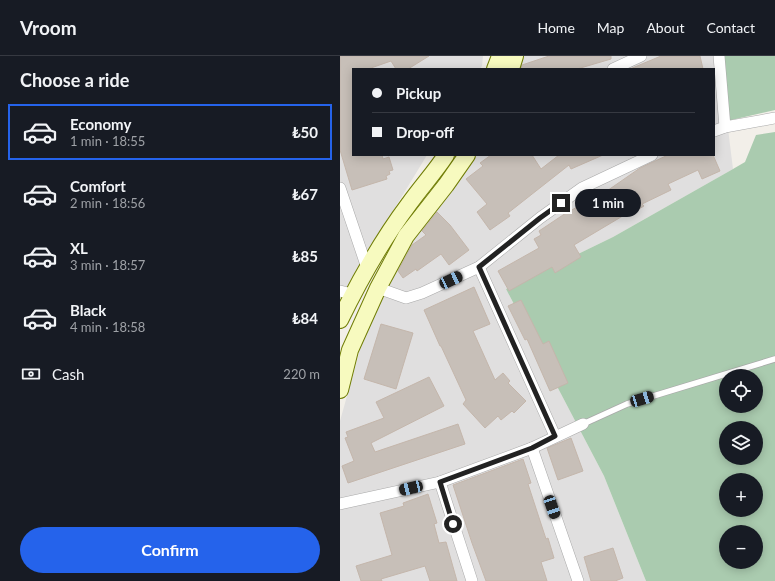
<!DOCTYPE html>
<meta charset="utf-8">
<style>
:root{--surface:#171b24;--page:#20242c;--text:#f1f3f6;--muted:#9ea1a6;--line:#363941;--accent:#2563eb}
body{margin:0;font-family:Lato,sans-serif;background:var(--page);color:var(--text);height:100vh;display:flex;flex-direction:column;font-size:15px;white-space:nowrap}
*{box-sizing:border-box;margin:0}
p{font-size:13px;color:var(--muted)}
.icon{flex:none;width:22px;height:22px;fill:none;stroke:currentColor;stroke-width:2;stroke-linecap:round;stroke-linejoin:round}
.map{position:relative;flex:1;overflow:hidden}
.panel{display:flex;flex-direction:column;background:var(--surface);width:340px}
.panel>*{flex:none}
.banner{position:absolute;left:12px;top:12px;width:363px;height:88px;border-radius:0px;box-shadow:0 2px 10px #0003;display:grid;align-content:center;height:88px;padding:0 20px;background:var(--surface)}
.fabs{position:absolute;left:379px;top:313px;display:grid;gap:8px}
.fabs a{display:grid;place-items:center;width:44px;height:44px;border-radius:50%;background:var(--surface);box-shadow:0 2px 10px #0003;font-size:20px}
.end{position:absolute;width:18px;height:18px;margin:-9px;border:5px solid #222;background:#fff;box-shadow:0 0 0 2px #fff}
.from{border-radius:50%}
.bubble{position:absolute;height:28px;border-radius:14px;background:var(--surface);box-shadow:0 2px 10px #0003;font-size:13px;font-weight:700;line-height:28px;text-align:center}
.car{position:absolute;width:12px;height:24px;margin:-12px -6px;border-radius:5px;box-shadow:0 0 3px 1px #0007;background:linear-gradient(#222 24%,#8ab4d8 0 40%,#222 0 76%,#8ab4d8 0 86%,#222 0)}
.banner b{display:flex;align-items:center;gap:14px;height:38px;font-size:15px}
.banner b+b{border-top:1px solid var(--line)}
.banner i{width:10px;height:10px;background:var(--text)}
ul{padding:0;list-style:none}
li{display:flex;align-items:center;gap:12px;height:56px;margin:0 8px 6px;padding:0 12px;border:2px solid transparent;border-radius:0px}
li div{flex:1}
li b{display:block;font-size:15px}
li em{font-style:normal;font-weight:700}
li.selected{border-color:var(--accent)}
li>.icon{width:36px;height:36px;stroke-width:1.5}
h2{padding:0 20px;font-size:18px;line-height:48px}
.pay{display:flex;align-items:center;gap:10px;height:44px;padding:0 20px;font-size:15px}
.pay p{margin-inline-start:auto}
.primary-button{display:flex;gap:8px;margin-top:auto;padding:8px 20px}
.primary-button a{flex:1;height:46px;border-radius:24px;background:var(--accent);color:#fff;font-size:16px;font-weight:700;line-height:46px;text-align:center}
header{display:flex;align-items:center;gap:24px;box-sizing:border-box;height:56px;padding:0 20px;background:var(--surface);border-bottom:1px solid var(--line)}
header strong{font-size:19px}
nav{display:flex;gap:22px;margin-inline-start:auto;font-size:14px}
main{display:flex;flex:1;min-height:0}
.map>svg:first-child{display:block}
.residential{fill:#e0dfdf}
.cemetery{fill:#aacbaf;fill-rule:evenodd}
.building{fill:#c7bfb8;stroke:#c4b6ab}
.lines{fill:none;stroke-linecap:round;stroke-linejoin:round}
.lane-casing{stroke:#a9a9a9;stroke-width:7}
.street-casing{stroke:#a9a9a9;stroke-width:12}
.secondary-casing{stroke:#707d05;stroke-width:18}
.lane{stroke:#fff;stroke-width:5.5}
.street{stroke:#fff;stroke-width:11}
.secondary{stroke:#f7fabf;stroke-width:16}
.route{stroke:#222;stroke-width:5}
</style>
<header>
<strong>Vroom</strong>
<nav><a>Home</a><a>Map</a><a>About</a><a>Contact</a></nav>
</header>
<main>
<section class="panel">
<h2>Choose a ride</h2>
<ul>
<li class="selected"><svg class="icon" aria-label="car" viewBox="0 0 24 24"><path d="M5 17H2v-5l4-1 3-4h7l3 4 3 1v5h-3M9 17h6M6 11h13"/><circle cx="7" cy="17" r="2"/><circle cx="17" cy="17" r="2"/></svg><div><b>Economy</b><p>1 min · 18:55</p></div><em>₺50</em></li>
<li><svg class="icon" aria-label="car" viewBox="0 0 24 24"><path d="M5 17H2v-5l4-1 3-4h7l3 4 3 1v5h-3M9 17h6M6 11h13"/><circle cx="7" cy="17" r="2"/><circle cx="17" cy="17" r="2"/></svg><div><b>Comfort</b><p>2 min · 18:56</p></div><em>₺67</em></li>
<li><svg class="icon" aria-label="car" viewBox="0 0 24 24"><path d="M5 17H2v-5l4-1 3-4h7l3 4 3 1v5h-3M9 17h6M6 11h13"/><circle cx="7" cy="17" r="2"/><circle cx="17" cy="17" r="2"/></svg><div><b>XL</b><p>3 min · 18:57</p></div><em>₺85</em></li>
<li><svg class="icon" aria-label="car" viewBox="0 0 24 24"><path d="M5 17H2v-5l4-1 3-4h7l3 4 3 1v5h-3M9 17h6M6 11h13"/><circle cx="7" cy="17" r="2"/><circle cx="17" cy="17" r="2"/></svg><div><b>Black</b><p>4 min · 18:58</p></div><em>₺84</em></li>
</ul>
<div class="pay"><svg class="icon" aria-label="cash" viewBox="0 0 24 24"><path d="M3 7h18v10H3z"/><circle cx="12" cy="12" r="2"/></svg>Cash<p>220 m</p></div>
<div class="primary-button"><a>Confirm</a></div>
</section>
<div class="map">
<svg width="435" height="525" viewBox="0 0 435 525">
<rect width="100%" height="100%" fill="#f2efe9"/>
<g class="residential">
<path d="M0,0H143L142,10L140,13H13V99H87L0,242Z"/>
<path d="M181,0H379L393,113L273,181L166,233L264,420L306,525H0V365L33,247L123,99H374V13H178Z"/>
</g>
<g class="cemetery">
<path d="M379,0H435V54L387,65Z"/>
<path d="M435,76V525H306L264,420L166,233L273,181L393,113L405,106L416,79ZM386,320H416V350H386ZM386,372H416V402H386ZM386,424H416V454H386ZM386,476H416V506H386Z"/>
</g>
<g class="building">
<path d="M0,0H89L68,13H56L51,5L28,13H13V99H42L43,103L49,101L53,114L49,115L50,118L46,120L47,123L12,134L0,94Z"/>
<path d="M209,0H271V3L237,13H181L182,9Z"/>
<path d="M321,0H360L363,13H290Z"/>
<path d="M151,99H192L201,113L219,99H263L231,113L229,109L168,157L170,160L150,174L137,156L147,148L126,123L143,110L140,107Z"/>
<path d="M328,99H373L380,115L362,123L358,114L328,128L331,134L302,148L304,150L287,160L286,158L234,189L241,201L215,217L212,211L169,235L158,215L199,192L194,183L201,179L199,175L226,157L264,137L300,112Z"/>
<path d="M97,156L110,169L129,194L109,209L101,198L77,215L76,213L63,222L58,215L72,189L86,179L82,175Z"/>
<path d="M134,231L150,268L133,275L155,324L163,317L170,325L168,327L186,345L174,357L172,355L161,364L158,360L145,372L123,348L126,344L101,290H100L84,254Z"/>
<path d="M181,244L203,288L209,285L228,327L210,335L187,283L185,284L168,250Z"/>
<path d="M41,268L73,277L56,333L24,323Z"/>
<path d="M89,321L104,350L31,387L35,396L118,368L125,388L8,427L2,410L14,405L5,382L8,381L6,376L44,362L36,346Z"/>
<path d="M231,382L243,415L218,424L207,392Z"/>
<path d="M183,403L191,427L188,428L206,483L208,482L214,502L201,506L207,525H146L132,487L113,429Z"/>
<path d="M88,438L97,467L94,468L99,487L106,486L117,525H90L85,510L41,523L42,525H21L16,510L52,499L40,457L64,450L63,447Z"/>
<path d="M273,492L283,522L275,525H251L244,501Z"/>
</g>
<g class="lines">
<g class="lane-casing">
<path id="lane" d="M243,368L287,348L435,303"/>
</g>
<g class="street-casing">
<g id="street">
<path d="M379,0L385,71"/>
<path d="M273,13L301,0"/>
<path d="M374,75L385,71L435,62"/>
<path d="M0,132L27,212"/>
<path d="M139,211L215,380"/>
<path d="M38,232L66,242L82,237L139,211L200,162L242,132L312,99"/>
<path d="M0,235L12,238"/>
<path d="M192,392L238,525"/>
<path d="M100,426L132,525"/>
<path d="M0,448L100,426L192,392L243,368"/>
</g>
</g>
<g class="secondary-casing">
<g id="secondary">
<path d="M155,13L160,0"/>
<path d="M171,13L175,0"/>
<path d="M0,264C20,223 42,184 69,148C81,131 95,116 106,99"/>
<path d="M0,334L10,294L38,232L66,180L106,129L127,99"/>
</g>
</g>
<use href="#lane" class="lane"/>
<use href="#street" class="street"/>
<use href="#secondary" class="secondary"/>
</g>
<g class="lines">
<path class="route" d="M113,468L100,426L192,392L215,380L139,211L200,162L221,147"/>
</g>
</svg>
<div class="fabs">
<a><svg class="icon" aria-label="locate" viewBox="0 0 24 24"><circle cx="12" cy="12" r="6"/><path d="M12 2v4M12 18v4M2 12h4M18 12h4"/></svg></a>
<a><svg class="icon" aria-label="layers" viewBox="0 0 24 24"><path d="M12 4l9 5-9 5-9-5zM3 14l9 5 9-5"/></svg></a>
<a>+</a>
<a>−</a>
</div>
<i class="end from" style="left:113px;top:468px"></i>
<i class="end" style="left:221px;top:147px"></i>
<div class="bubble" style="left:235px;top:133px;width:66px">1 min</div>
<i class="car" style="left:111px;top:224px;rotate:65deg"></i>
<i class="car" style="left:302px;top:343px;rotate:73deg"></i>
<i class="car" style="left:71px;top:432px;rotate:257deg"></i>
<i class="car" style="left:212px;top:451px;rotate:161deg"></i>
<div class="banner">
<b><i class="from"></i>Pickup</b>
<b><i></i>Drop-off</b>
</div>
</div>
</main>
